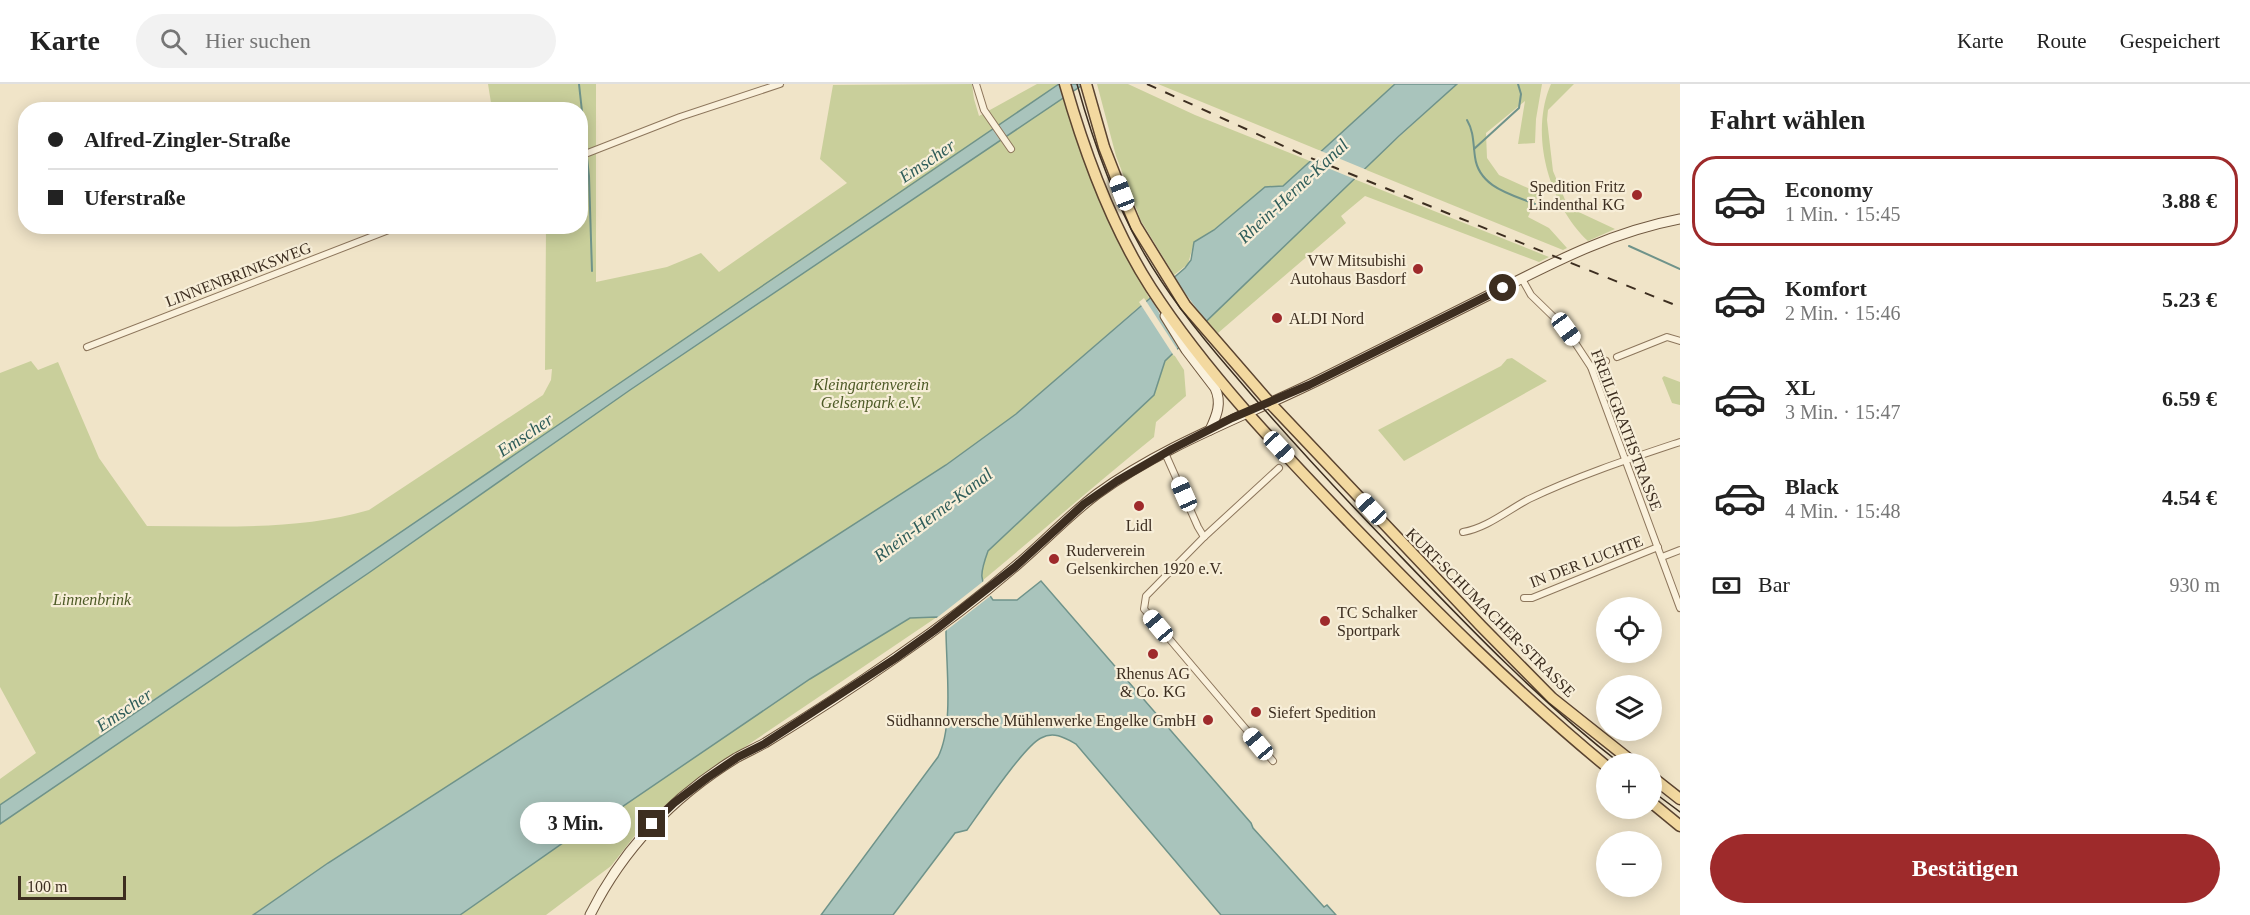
<!DOCTYPE html>
<html lang="de">
<meta charset="utf-8">
<style>
:root{--surface:#fff;--page:#f2f2f2;--text:#222;--muted:#767676;--line:#e0e0e0;--accent:#9e2a2b}
body{margin:0;font-family:"Times New Roman",serif;background:var(--page);color:var(--text);height:100vh;display:flex;flex-direction:column;font-size:22px;white-space:nowrap}
*{box-sizing:border-box;margin:0}
p{font-size:20px;color:var(--muted)}
.icon{flex:none;width:33px;height:33px;fill:none;stroke:currentColor;stroke-width:2;stroke-linecap:round;stroke-linejoin:round}
.map{position:relative;flex:1;overflow:hidden}
.side{display:flex;flex-direction:column;background:var(--surface);width:570px}
.side>*{flex:none}
.top-card{position:absolute;left:18px;top:18px;width:570px;height:132px;border-radius:24px;box-shadow:0 3px 15px #0003;display:grid;align-content:center;height:132px;padding:0 30px;background:var(--surface)}
.tools{position:absolute;left:1596px;top:513px;display:grid;gap:12px}
.tools a{display:grid;place-items:center;width:66px;height:66px;border-radius:50%;background:var(--surface);box-shadow:0 3px 15px #0003;font-size:30px}
.scale{position:absolute;left:18px;bottom:15px;width:108px;box-sizing:border-box;padding-left:6px;border:3px solid #3d2e20;border-top:0;font-size:16px;line-height:21px;white-space:nowrap;color:#3d2e20;-webkit-text-stroke:4px #f7eed8;paint-order:stroke}
.end{position:absolute;width:27px;height:27px;margin:-14px;border:8px solid #3d2e20;background:#fff;box-shadow:0 0 0 3px #fff}
.from{border-radius:50%}
.bubble{position:absolute;height:42px;border-radius:21px;background:var(--surface);box-shadow:0 3px 15px #0003;font-size:20px;font-weight:800;line-height:42px;text-align:center}
.car{position:absolute;width:18px;height:36px;margin:-18px -9px;border-radius:8px;box-shadow:0 0 4px 2px #0007;background:linear-gradient(#fff 24%,#345 0 40%,#fff 0 76%,#345 0 86%,#fff 0)}
.top-card b{display:flex;align-items:center;gap:21px;height:57px;font-size:22px}
.top-card b+b{border-top:2px solid var(--line)}
.top-card i{width:15px;height:15px;background:var(--text)}
ul{padding:0;list-style:none}
li{display:flex;align-items:center;gap:18px;height:90px;margin:0 12px 9px;padding:0 18px;border:3px solid transparent;border-radius:24px}
li div{flex:1}
li b{display:block;font-size:22px}
li em{font-style:normal;font-weight:800}
li.selected{border-color:var(--accent)}
li>.icon{width:54px;height:54px;stroke-width:1.5}
h2{padding:0 30px;font-size:27px;line-height:72px}
.pay{display:flex;align-items:center;gap:15px;height:66px;padding:0 30px;font-size:22px}
.pay p{margin-inline-start:auto}
.cta{display:flex;gap:12px;margin-top:auto;padding:12px 30px}
.cta a{flex:1;height:69px;border-radius:36px;background:var(--accent);color:#fff;font-size:24px;font-weight:800;line-height:69px;text-align:center}
header{display:flex;align-items:center;gap:36px;box-sizing:border-box;height:84px;padding:0 30px;background:var(--surface);border-bottom:2px solid var(--line)}
header strong{font-size:28px}
nav{display:flex;gap:33px;margin-inline-start:auto;font-size:21px}
.search{width:420px;height:54px;background:var(--page);display:flex;align-items:center;gap:15px;box-sizing:border-box;padding:0 21px;border-radius:33px;color:var(--muted);font-size:22px}
main{display:flex;flex:1;min-height:0}
.map>svg:first-child{display:block}
.green{fill:#c9cf9b}
.water{fill:#a9c4bc;stroke:#6f938a;stroke-width:1.5}
.pier{fill:#f0e4c8}
.lines{fill:none;stroke-linecap:round;stroke-linejoin:round}
.stream{stroke:#6f938a;stroke-width:2}
.street-casing{stroke:#8d765c;stroke-width:8}
.secondary-casing{stroke:#6f573f;stroke-width:11}
.primary-casing{stroke:#5b4430;stroke-width:13}
.street{stroke:#faf1dc;stroke-width:6}
.secondary{stroke:#faf1dc;stroke-width:9}
.primary{stroke:#f3d9a0;stroke-width:10}
.tram{stroke:#3d2e20;stroke-width:1.5}
.rail{stroke:#3d2e20;stroke-width:2;stroke-dasharray:10 10;stroke-linecap:butt}
.route{stroke:#3d2e20;stroke-width:8}
.poi-dot{fill:#9e2a2b;stroke:#f7eed8;stroke-width:2}
.labels{text-anchor:middle;stroke-width:4.5;stroke-linejoin:round;paint-order:stroke}
.poi-label{font-size:16px;fill:#3d2e20;stroke:#f7eed8;text-anchor:start}
.street-label{font-size:16px;fill:#3d2e20;stroke:#f7eed8}
.park-label{font-size:16px;font-style:italic;fill:#4d5a26;stroke:#f7eed8}
.water-label{font-size:18px;font-style:italic;fill:#2f5d5a;stroke:#f7eed8}
</style>
<header>
<strong>Karte</strong>
<div class="search"><svg class="icon" aria-label="search" viewBox="0 0 24 24"><circle cx="10" cy="10" r="6"/><path d="M15 15l6 6"/></svg>Hier suchen</div>
<nav><a>Karte</a><a>Route</a><a>Gespeichert</a></nav>
</header>
<main>
<div class="map">
<svg width="1680" height="831" viewBox="0 0 1680 831">
<rect width="100%" height="100%" fill="#f0e4c8"/>
<g class="green">
<path d="M488,0H596V198L667,183L701,169L719,188L847,99L820,75L833,1L972,0L974,15L979,32L1037,0H1060L1106,129L1149,214L1016,330L946,381L328,779L253,831H0V695L36,669L0,603V289L31,277L38,286L58,278L99,374L147,442C221,442 297,447 369,426L543,311L551,296L552,285L545,286L546,143L580,142V26L548,25L547,22L492,25Z"/>
<path d="M1097,0H1128L1195,31L1310,77L1283,102L1229,134L1201,156L1194,158L1188,180L1174,191L1141,137L1116,72Z"/>
<path d="M1158,0H1395L1321,67Z"/>
<path d="M1457,0H1542L1536,35L1535,59L1518,60L1525,17L1486,49L1487,74L1499,91L1539,109L1528,133L1549,144L1567,164L1563,166L1364,85Z"/>
<path d="M1551,0H1574L1548,26L1547,36L1553,87L1568,123L1615,145L1588,157C1549,120 1529,50 1551,0Z"/>
<path d="M1354,95L1549,173L1539,178L1365,112L1341,132L1346,139L1218,249L1207,237Z"/>
<path d="M1173,269L1184,286L1186,312L1156,338L1154,353C1096,400 1040,449 982,497L981,487L988,467L1154,311L1165,277Z"/>
<path d="M1512,274L1547,297L1404,377L1378,346L1501,282L1507,275Z"/>
<path d="M1664,292L1680,298V321L1672,319L1662,294Z"/>
<path d="M923,532L937,533L696,696L647,736L611,782L546,831H460L573,752L610,731L810,595L910,534Z"/>
</g>
<g class="water">
<path d="M1059,0H1084L630,306L370,488L0,740V721C351,478 708,243 1059,0Z"/>
<path d="M1395,0H1457L1399,52L1165,277L1154,311L988,467C980,489 978,496 993,516H1017L1041,497L1251,739L1253,744L1324,823L1327,821L1336,831H1221L1076,660C1065,654 1054,647 1041,654C1024,662 980,728 967,746L955,749L893,831H821L938,673C954,642 946,582 946,546L937,533L910,534L810,595L610,731L573,752L460,831H253L328,779L946,381L1016,330L1185,184L1191,176L1194,158L1214,146L1265,103L1283,102Z"/>
</g>
<g class="pier">
<path d="M1318,66L1321,67L1367,86L1357,96L1308,76Z"/>
<path d="M1171,190L1208,240L1181,266L1148,210Z"/>
<path d="M1144,214L1179,268L1174,272L1139,218Z"/>
<path d="M985,496L986,502L993,510L943,549L934,536Z"/>
</g>
<g class="lines">
<g class="stream">
<path d="M579,0L589,92L592,187"/>
<path d="M1467,36C1474,48 1473,59 1475,73C1479,103 1510,110 1535,120"/>
<path d="M1474,65L1519,24L1521,10L1518,0"/>
<path d="M1629,162L1680,185"/>
</g>
<g class="street-casing">
<g id="street">
<path d="M976,0L984,26L1011,65"/>
<path d="M580,72L680,33L780,0"/>
<path d="M1522,195L1531,211L1566,245L1591,283L1680,524"/>
<path d="M87,263L399,142"/>
<path d="M1617,273L1667,253L1680,257"/>
<path d="M1591,283L1606,277"/>
<path d="M1165,369L1198,443L1204,453"/>
<path d="M1463,448C1487,444 1508,426 1529,415C1577,392 1629,375 1680,358"/>
<path d="M1662,473L1680,466"/>
<path d="M1524,514H1532L1658,463"/>
<path d="M1273,677L1144,525L1146,512L1204,453L1279,384"/>
</g>
</g>
<g class="secondary-casing">
<g id="secondary">
<path d="M1165,232L1186,266L1215,304C1222,319 1217,331 1210,346"/>
<path d="M590,831C623,764 673,713 736,674C745,669 756,664 765,659C809,632 855,602 898,572C939,544 980,513 1018,480C1045,457 1069,431 1097,410C1167,359 1249,331 1325,293C1385,263 1443,234 1503,204C1560,175 1616,147 1680,135"/>
</g>
</g>
<g class="primary-casing">
<g id="primary">
<path d="M1065,0C1085,70 1111,142 1151,204C1206,289 1280,366 1350,439C1432,524 1515,607 1606,682"/>
<path d="M1086,0L1104,63L1122,109L1136,142L1185,221L1270,319L1481,542L1552,614L1635,680"/>
<path d="M1652,693L1680,715"/>
<path d="M1652,719L1680,742"/>
</g>
</g>
<use href="#street" class="street"/>
<use href="#secondary" class="secondary"/>
<use href="#primary" class="primary"/>
<g class="tram">
<path d="M1077,0C1093,57 1112,112 1141,164C1166,209 1198,249 1232,288C1281,346 1332,401 1384,455C1460,534 1534,613 1621,680"/>
<path d="M1652,707L1680,728"/>
</g>
<path class="rail" d="M1147,0L1301,70L1680,223"/>
</g>
<g class="lines">
<path class="route" d="M652,740L674,719L707,694L738,673L764,660L896,574L935,546L1015,483L1084,420L1117,397L1172,365L1232,334L1309,301L1503,204"/>
</g>
<g class="poi-dot">
<circle cx="1637" cy="111" r="6"/>
<circle cx="1418" cy="185" r="6"/>
<circle cx="1277" cy="234" r="6"/>
<circle cx="1139" cy="422" r="6"/>
<circle cx="1054" cy="475" r="6"/>
<circle cx="1325" cy="537" r="6"/>
<circle cx="1153" cy="570" r="6"/>
<circle cx="1256" cy="628" r="6"/>
<circle cx="1208" cy="636" r="6"/>
</g>
<g class="labels">
<g class="poi-label">
<text x="1625" y="108" text-anchor="end">Spedition Fritz<tspan x="1625" dy="18">Lindenthal KG</tspan></text>
<text x="1406" y="182" text-anchor="end">VW Mitsubishi<tspan x="1406" dy="18">Autohaus Basdorf</tspan></text>
<text x="1289" y="240">ALDI Nord</text>
<text x="1139" y="447" text-anchor="middle">Lidl</text>
<text x="1066" y="472">Ruderverein<tspan x="1066" dy="18">Gelsenkirchen 1920 e.V.</tspan></text>
<text x="1337" y="534">TC Schalker<tspan x="1337" dy="18">Sportpark</tspan></text>
<text x="1153" y="595" text-anchor="middle">Rhenus AG<tspan x="1153" dy="18">&amp; Co. KG</tspan></text>
<text x="1268" y="634">Siefert Spedition</text>
<text x="1196" y="642" text-anchor="end">Südhannoversche Mühlenwerke Engelke GmbH</text>
</g>
<g class="street-label">
<text transform="translate(238 190) rotate(-21)" y="6">LINNENBRINKSWEG</text>
<text transform="translate(1627 346) rotate(69)" y="6">FREILIGRATHSTRASSE</text>
<text transform="translate(1586 477) rotate(-21)" y="6">IN DER LUCHTE</text>
<text transform="translate(1491 528) rotate(45)" y="6">KURT-SCHUMACHER-STRASSE</text>
</g>
<g class="park-label">
<text x="871" y="306">Kleingartenverein<tspan x="871" dy="18">Gelsenpark e.V.</tspan></text>
<text x="92" y="521">Linnenbrink</text>
</g>
<g class="water-label">
<text transform="translate(927 77) rotate(-34)" y="6">Emscher</text>
<text transform="translate(1293 107) rotate(-43)" y="6">Rhein-Herne-Kanal</text>
<text transform="translate(525 351) rotate(-34)" y="6">Emscher</text>
<text transform="translate(933 431) rotate(-37)" y="6">Rhein-Herne-Kanal</text>
<text transform="translate(124 626) rotate(-34)" y="6">Emscher</text>
</g>
</g>
</svg>
<div class="tools">
<a><svg class="icon" aria-label="locate" viewBox="0 0 24 24"><circle cx="12" cy="12" r="6"/><path d="M12 2v4M12 18v4M2 12h4M18 12h4"/></svg></a>
<a><svg class="icon" aria-label="layers" viewBox="0 0 24 24"><path d="M12 4l9 5-9 5-9-5zM3 14l9 5 9-5"/></svg></a>
<a>+</a>
<a>−</a>
</div>
<div class="scale">100 m</div>
<i class="end from" style="left:1503px;top:204px"></i>
<i class="end" style="left:652px;top:740px"></i>
<div class="bubble" style="left:520px;top:718px;width:111px">3 Min.</div>
<i class="car" style="left:1122px;top:109px;rotate:339deg"></i>
<i class="car" style="left:1566px;top:245px;rotate:144deg"></i>
<i class="car" style="left:1279px;top:363px;rotate:137deg"></i>
<i class="car" style="left:1184px;top:410px;rotate:336deg"></i>
<i class="car" style="left:1371px;top:425px;rotate:317deg"></i>
<i class="car" style="left:1158px;top:542px;rotate:320deg"></i>
<i class="car" style="left:1258px;top:660px;rotate:320deg"></i>
<div class="top-card">
<b><i class="from"></i>Alfred-Zingler-Straße</b>
<b><i></i>Uferstraße</b>
</div>
</div>
<section class="side">
<h2>Fahrt wählen</h2>
<ul>
<li class="selected"><svg class="icon" aria-label="car" viewBox="0 0 24 24"><path d="M5 17H2v-5l4-1 3-4h7l3 4 3 1v5h-3M9 17h6M6 11h13"/><circle cx="7" cy="17" r="2"/><circle cx="17" cy="17" r="2"/></svg><div><b>Economy</b><p>1 Min. · 15:45</p></div><em>3.88 €</em></li>
<li><svg class="icon" aria-label="car" viewBox="0 0 24 24"><path d="M5 17H2v-5l4-1 3-4h7l3 4 3 1v5h-3M9 17h6M6 11h13"/><circle cx="7" cy="17" r="2"/><circle cx="17" cy="17" r="2"/></svg><div><b>Komfort</b><p>2 Min. · 15:46</p></div><em>5.23 €</em></li>
<li><svg class="icon" aria-label="car" viewBox="0 0 24 24"><path d="M5 17H2v-5l4-1 3-4h7l3 4 3 1v5h-3M9 17h6M6 11h13"/><circle cx="7" cy="17" r="2"/><circle cx="17" cy="17" r="2"/></svg><div><b>XL</b><p>3 Min. · 15:47</p></div><em>6.59 €</em></li>
<li><svg class="icon" aria-label="car" viewBox="0 0 24 24"><path d="M5 17H2v-5l4-1 3-4h7l3 4 3 1v5h-3M9 17h6M6 11h13"/><circle cx="7" cy="17" r="2"/><circle cx="17" cy="17" r="2"/></svg><div><b>Black</b><p>4 Min. · 15:48</p></div><em>4.54 €</em></li>
</ul>
<div class="pay"><svg class="icon" aria-label="cash" viewBox="0 0 24 24"><path d="M3 7h18v10H3z"/><circle cx="12" cy="12" r="2"/></svg>Bar<p>930 m</p></div>
<div class="cta"><a>Bestätigen</a></div>
</section>
</main>
